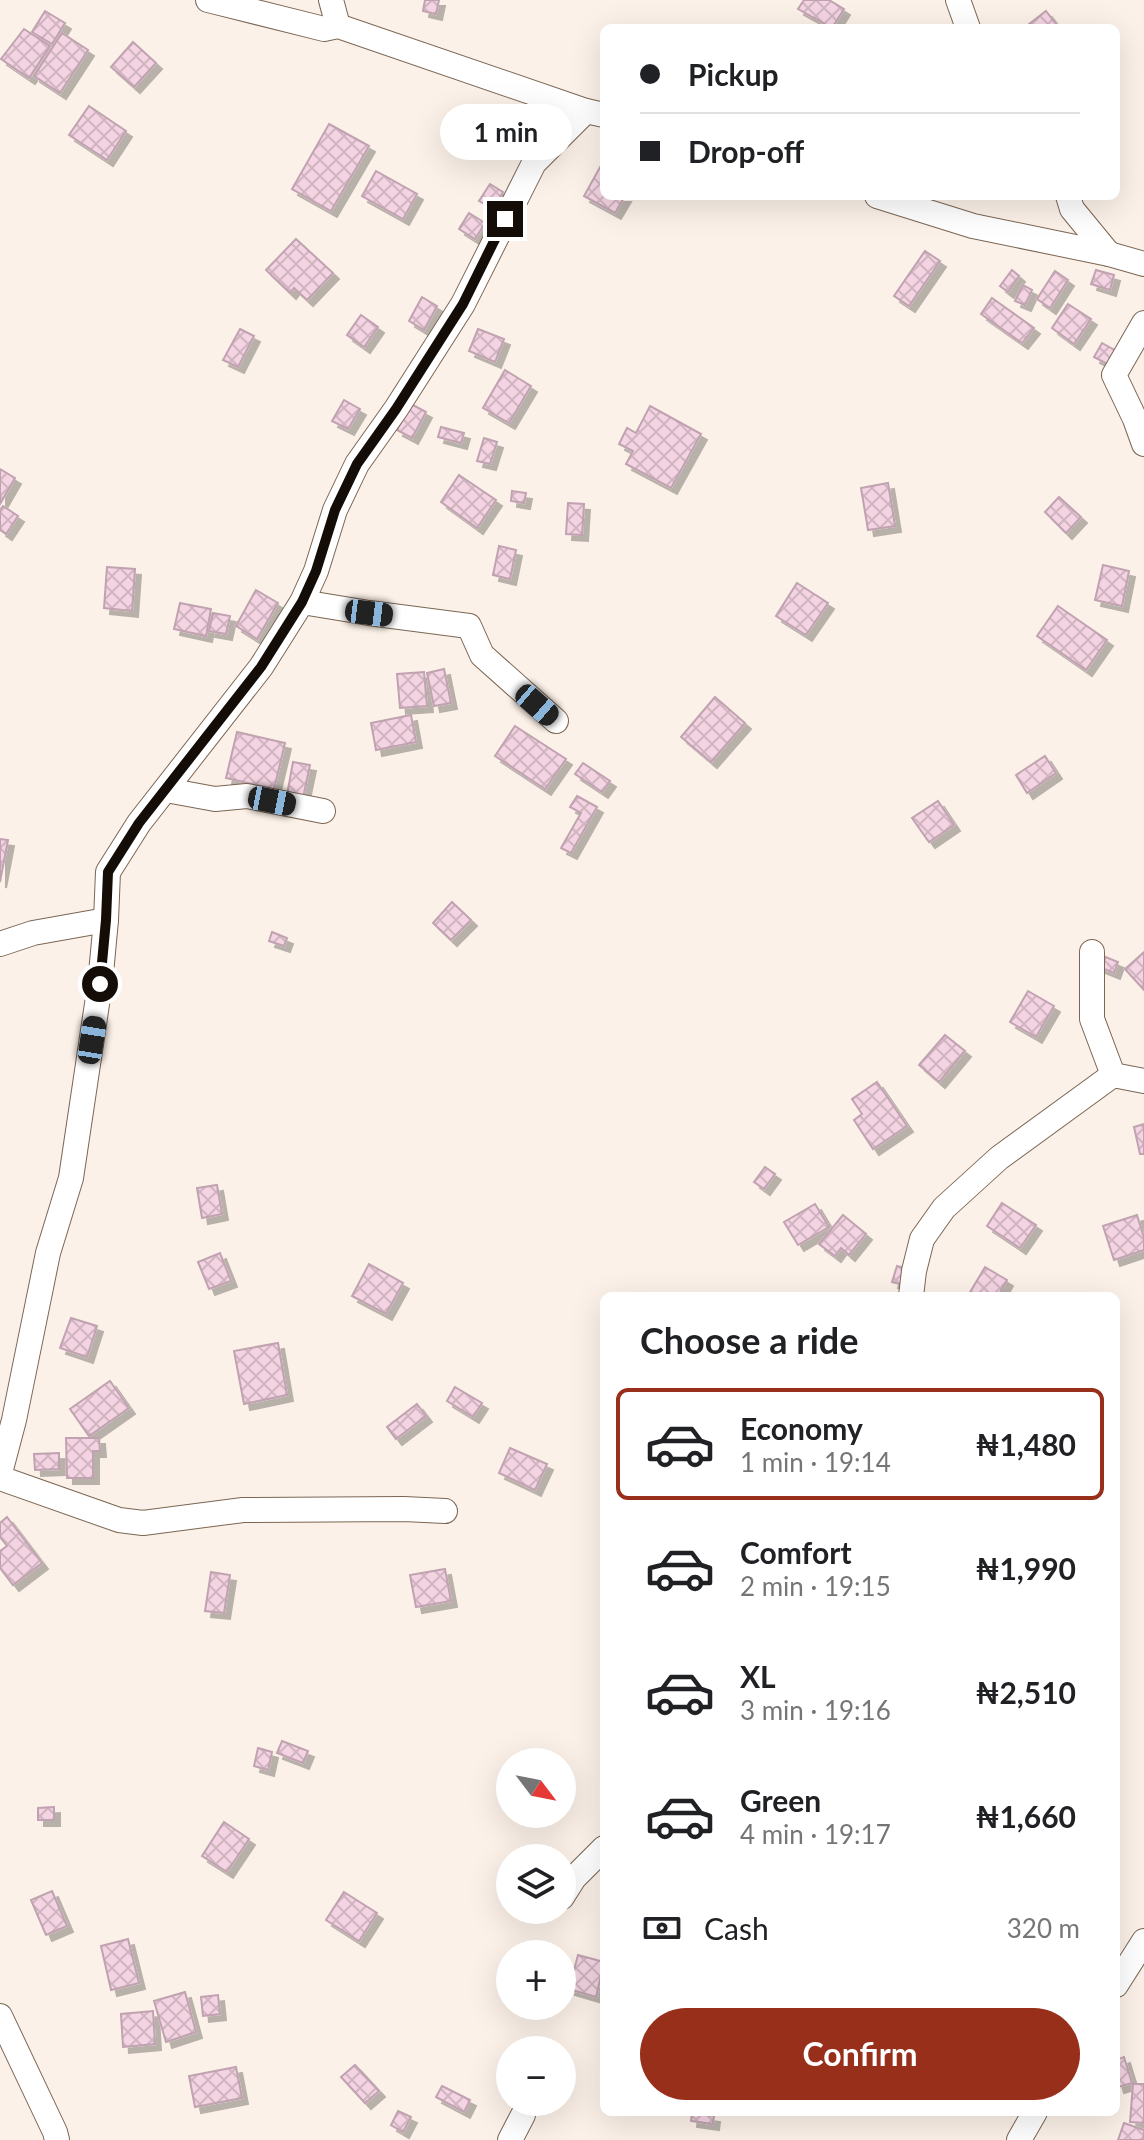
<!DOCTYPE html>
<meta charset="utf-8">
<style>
:root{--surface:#fff;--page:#f6f6f6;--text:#202124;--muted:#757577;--line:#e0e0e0;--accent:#982f1a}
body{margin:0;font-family:Lato,sans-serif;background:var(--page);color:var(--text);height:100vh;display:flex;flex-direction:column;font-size:30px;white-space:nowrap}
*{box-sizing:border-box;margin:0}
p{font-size:26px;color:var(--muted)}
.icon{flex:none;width:44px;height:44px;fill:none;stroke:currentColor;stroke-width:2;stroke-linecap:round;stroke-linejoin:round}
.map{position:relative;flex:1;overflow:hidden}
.details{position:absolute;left:600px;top:1292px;width:520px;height:824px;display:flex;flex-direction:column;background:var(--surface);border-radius:12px;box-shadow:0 8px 32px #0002}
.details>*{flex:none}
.guide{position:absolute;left:600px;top:24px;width:520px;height:176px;border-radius:12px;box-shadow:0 8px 32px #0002;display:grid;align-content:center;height:176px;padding:0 40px;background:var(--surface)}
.needle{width:52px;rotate:122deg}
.controls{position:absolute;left:496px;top:1748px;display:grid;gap:16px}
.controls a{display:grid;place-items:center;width:80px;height:80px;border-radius:50%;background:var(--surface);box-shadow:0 8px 32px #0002;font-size:40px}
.end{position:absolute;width:36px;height:36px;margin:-18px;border:10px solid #140c06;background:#fff;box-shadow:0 0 0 4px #fff}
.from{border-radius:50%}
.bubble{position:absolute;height:56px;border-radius:28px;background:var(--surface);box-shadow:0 8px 32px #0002;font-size:26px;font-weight:700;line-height:56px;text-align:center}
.car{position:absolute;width:24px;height:48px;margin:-24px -12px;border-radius:10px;box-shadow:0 0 6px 2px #0007;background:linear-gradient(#222 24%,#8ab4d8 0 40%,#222 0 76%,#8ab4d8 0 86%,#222 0)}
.guide b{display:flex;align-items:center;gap:28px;height:76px;font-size:30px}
.guide b+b{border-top:2px solid var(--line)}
.guide i{width:20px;height:20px;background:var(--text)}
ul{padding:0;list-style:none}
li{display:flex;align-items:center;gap:24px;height:112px;margin:0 16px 12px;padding:0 24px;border:4px solid transparent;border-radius:12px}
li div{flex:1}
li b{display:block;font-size:30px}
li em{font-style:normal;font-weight:700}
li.active{border-color:var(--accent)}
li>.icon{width:72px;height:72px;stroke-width:1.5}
h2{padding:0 40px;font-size:36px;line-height:96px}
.pay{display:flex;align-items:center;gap:20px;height:88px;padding:0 40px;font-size:30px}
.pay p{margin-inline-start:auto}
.primary-button{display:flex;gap:16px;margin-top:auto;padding:16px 40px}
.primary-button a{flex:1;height:92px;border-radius:48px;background:var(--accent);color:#fff;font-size:32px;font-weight:700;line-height:92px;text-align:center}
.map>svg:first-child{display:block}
.building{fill:url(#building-cross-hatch);stroke:#c0a2b0;stroke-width:2;filter:url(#shadow)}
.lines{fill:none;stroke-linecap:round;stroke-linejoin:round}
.minor-casing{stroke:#7c6653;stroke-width:26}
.minor{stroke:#fff;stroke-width:24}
.route{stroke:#140c06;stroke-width:10}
</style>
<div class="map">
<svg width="1144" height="2140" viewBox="0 0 1144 2140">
<defs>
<pattern id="building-cross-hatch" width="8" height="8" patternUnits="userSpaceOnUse" patternTransform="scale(2)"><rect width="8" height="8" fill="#f4d4e2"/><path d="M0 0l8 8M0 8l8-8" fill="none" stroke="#d0b5c0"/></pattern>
<filter id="shadow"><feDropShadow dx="6" dy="6" stdDeviation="0" flood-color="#0004"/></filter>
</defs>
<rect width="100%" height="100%" fill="#fbf1e8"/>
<g class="building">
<path d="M425,0H439L436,14L423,11Z"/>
<path d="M804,0H829L844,9L832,28L798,9Z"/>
<path d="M45,11L65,23L52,44L32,32Z"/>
<path d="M1046,11L1059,28H1024Z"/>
<path d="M24,29L50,46L29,78L1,59Z"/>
<path d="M62,33L88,50L60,93L34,76Z"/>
<path d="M133,42L156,63L134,87L111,67Z"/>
<path d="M89,106L126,131L107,160L69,135Z"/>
<path d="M329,124L369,146L331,211L292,189Z"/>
<path d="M604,160V196H625L615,213L584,196Z"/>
<path d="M376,171L417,194L403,219L362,196Z"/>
<path d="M490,184L503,192L493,209L479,201Z"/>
<path d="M469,213L485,223L475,239L459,229Z"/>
<path d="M296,239L333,273L307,300L294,288L290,293L266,270Z"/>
<path d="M925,251L940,261L909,306L894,296Z"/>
<path d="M1012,270L1019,276L1008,292L1000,286Z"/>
<path d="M1096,270L1114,275L1110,290L1091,284Z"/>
<path d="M1055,271L1068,280L1050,308L1037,299Z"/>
<path d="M1023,285L1032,290L1025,305L1015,301Z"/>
<path d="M422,297L437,306L424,330L409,321Z"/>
<path d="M992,298L1034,328L1022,343L981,314Z"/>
<path d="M1068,304L1091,319L1074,344L1052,328Z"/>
<path d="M361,315L378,327L364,347L347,335Z"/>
<path d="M240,329L254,336L238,367L223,360Z"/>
<path d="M478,329L504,339L495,362L469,351Z"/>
<path d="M1102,343L1118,352L1111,366L1094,357Z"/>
<path d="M505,370L531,386L509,423L483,408Z"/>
<path d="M344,400L360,409L348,429L332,421Z"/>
<path d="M411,404L426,412L412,438L397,430Z"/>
<path d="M650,406L701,434L671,488L626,464L633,451L619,444L627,428L636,433Z"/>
<path d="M441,427L464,433L461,443L438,437Z"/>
<path d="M484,438L497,442L490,464L477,461Z"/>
<path d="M0,469L15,478L0,504Z"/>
<path d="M459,475L496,500L477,528L441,502Z"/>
<path d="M888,483L895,526L868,530L861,488Z"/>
<path d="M512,491L526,493L524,503L511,501Z"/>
<path d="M1059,497L1081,517L1066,533L1045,512Z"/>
<path d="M568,503L584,504L582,535L566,534Z"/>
<path d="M3,506L18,516L6,534L0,530V510Z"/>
<path d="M499,546L516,550L510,579L493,575Z"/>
<path d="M1103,565L1129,571L1122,606L1095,600Z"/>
<path d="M107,567L135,569L132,611L104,608Z"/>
<path d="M797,583L828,603L806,635L776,616Z"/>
<path d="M256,590L278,603L257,639L236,626Z"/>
<path d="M180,603L211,609L206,636L174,629Z"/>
<path d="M1058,606L1107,640L1086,670L1037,636Z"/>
<path d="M213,613L230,616L226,634L209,631Z"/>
<path d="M444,669L451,703L434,706L427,673Z"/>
<path d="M424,672L427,706L400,708L397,674Z"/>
<path d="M715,697L745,723L711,762L681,737Z"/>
<path d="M411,715L416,742L376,750L371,723Z"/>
<path d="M515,726L566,759L545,789L495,756Z"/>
<path d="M237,732L285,743L274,789L226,778Z"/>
<path d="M1045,756L1056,773L1027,793L1016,775Z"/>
<path d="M293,762L310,765L303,798L287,795Z"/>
<path d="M583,763L610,781L602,792L575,774Z"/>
<path d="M577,796L597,807L571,853L561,848L581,813L570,807Z"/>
<path d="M938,801L954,825L929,842L912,818Z"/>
<path d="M0,839L8,840L0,882Z"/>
<path d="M452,902L471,920L451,940L433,923Z"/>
<path d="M272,932L287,938L284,946L269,941Z"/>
<path d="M1144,952V990L1125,969Z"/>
<path d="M1103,956L1118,962L1114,973L1099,967Z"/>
<path d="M1028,991L1054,1006L1036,1037L1010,1022Z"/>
<path d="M945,1035L965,1051L939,1082L919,1065Z"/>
<path d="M877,1082L907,1126L873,1149L854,1120L862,1114L852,1099Z"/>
<path d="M1144,1124V1154H1140L1134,1127Z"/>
<path d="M765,1167L775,1174L764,1189L754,1182Z"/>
<path d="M217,1185L222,1214L202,1218L197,1188Z"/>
<path d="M1002,1203L1036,1225L1020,1248L987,1226Z"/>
<path d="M815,1204L829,1227L798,1245L784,1222Z"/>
<path d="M843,1215L866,1234L849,1255L841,1248L835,1256L819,1244Z"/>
<path d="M1137,1215L1144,1238V1250L1114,1260L1103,1226Z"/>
<path d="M220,1253L231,1281L209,1289L198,1262Z"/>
<path d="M369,1264L403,1283L386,1314L352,1296Z"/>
<path d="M897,1266L912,1270L907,1286L892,1282Z"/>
<path d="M985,1267L1007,1280L998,1296H972L969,1294Z"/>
<path d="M71,1318L97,1326L87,1357L60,1348Z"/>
<path d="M278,1343L287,1395L244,1404L234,1351Z"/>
<path d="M110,1381L129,1408L89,1436L70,1409Z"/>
<path d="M455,1387L482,1403L473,1417L447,1401Z"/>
<path d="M417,1404L426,1416L396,1439L387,1427Z"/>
<path d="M66,1438H99L100,1451H93V1478H67Z"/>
<path d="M510,1448L547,1464L535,1490L499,1473Z"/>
<path d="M59,1453V1469L35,1470L34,1454Z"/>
<path d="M7,1517L42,1563L13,1585L0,1568V1551L7,1546L0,1537V1523Z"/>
<path d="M445,1569L451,1601L416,1607L410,1575Z"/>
<path d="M211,1572L230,1575L224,1613L205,1611Z"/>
<path d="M282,1741L308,1751L303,1763L277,1753Z"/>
<path d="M258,1748L272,1752L268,1770L254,1766Z"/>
<path d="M54,1807V1820H38V1808Z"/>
<path d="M224,1822L249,1839L227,1872L202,1856Z"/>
<path d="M52,1891L67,1926L46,1935L31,1900Z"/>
<path d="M344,1892L377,1913L359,1941L326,1920Z"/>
<path d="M128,1939L139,1983L111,1990L101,1946Z"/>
<path d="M578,1955L604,1962L596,1997L569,1989Z"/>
<path d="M185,1992L196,2032L166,2042L154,2001Z"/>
<path d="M218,1995L220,2014L203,2016L201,1997Z"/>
<path d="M153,2011L155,2044L123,2047L121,2014Z"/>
<path d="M1124,2057L1132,2083L1118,2087L1116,2080V2060Z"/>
<path d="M355,2065L379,2091L365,2103L341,2077Z"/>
<path d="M236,2067L242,2098L195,2107L189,2076Z"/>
<path d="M1133,2084H1144V2123L1130,2122Z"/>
<path d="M442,2086L470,2100L464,2112L436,2097Z"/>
<path d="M398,2111L411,2117L403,2132L391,2125Z"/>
<path d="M692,2113L714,2116L713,2124L691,2121Z"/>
<path d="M1124,2123L1144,2130V2140H1118Z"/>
</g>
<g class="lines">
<g class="minor-casing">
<g id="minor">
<path d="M208,0L324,29L338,26L586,111L604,115"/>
<path d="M331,0L338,26"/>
<path d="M958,0L968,28"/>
<path d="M877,196L973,226L1109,254L1144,264"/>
<path d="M1068,196L1072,209L1109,254"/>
<path d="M1144,323L1114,375L1135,419L1144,444"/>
<path d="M302,602L369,613L469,626L482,655L556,721"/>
<path d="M166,790L215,799L247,796L323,811"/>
<path d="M0,944L33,933L106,920"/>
<path d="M1092,952V1019L1113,1075"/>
<path d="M911,1296L914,1271L922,1239L944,1208L999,1158L1113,1075L1144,1081"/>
<path d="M0,1473L14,1420L48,1253L71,1178L100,984L106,920L108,872L139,823L261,667L302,602L316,571L335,510L357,464L396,409L463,304L534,163L586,111"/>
<path d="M0,1478L119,1520L143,1523L243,1510L404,1509L445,1511"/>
<path d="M562,1897L574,1878L604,1848"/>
<path d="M1116,1985L1144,1941"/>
<path d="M0,2016L55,2132L57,2140"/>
<path d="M510,2140L523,2115"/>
<path d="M1019,2140L1035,2112"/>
</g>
</g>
<use href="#minor" class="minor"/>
</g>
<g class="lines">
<path class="route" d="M100,984L106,920L108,872L139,823L261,667L302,602L316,571L335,510L357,464L396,409L463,304L505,219"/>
</g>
</svg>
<div class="controls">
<a><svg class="needle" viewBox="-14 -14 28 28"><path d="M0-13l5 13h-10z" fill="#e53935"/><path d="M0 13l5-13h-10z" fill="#757577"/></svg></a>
<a><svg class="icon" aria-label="layers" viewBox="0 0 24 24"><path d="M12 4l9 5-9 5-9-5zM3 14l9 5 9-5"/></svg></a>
<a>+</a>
<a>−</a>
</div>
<i class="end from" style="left:100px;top:984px"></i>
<i class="end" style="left:505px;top:219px"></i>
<div class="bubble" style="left:440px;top:104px;width:132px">1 min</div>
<i class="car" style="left:369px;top:613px;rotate:97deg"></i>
<i class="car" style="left:537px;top:705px;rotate:131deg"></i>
<i class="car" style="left:272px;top:801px;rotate:101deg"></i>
<i class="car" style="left:92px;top:1040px;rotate:9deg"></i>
<div class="guide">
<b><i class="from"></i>Pickup</b>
<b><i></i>Drop-off</b>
</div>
<section class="details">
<h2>Choose a ride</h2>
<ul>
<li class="active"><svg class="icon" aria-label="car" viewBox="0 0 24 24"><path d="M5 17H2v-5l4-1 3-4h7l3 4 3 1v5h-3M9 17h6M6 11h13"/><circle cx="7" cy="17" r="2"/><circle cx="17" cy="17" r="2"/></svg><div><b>Economy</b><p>1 min · 19:14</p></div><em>₦1,480</em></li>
<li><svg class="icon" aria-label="car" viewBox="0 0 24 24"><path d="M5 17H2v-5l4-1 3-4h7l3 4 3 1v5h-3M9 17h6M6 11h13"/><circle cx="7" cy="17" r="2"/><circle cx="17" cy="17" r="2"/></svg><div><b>Comfort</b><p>2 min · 19:15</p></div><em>₦1,990</em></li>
<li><svg class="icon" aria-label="car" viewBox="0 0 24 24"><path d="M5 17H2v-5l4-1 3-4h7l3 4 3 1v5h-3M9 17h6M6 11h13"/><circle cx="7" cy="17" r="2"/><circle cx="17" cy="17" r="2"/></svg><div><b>XL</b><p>3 min · 19:16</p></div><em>₦2,510</em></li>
<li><svg class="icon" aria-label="car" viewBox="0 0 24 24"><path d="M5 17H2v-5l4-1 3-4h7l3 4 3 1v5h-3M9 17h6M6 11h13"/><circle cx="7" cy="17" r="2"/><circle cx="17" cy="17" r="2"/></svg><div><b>Green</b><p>4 min · 19:17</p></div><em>₦1,660</em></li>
</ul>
<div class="pay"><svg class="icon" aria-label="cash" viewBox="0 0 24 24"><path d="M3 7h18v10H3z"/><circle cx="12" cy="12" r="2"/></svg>Cash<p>320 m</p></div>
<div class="primary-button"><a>Confirm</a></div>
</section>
</div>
